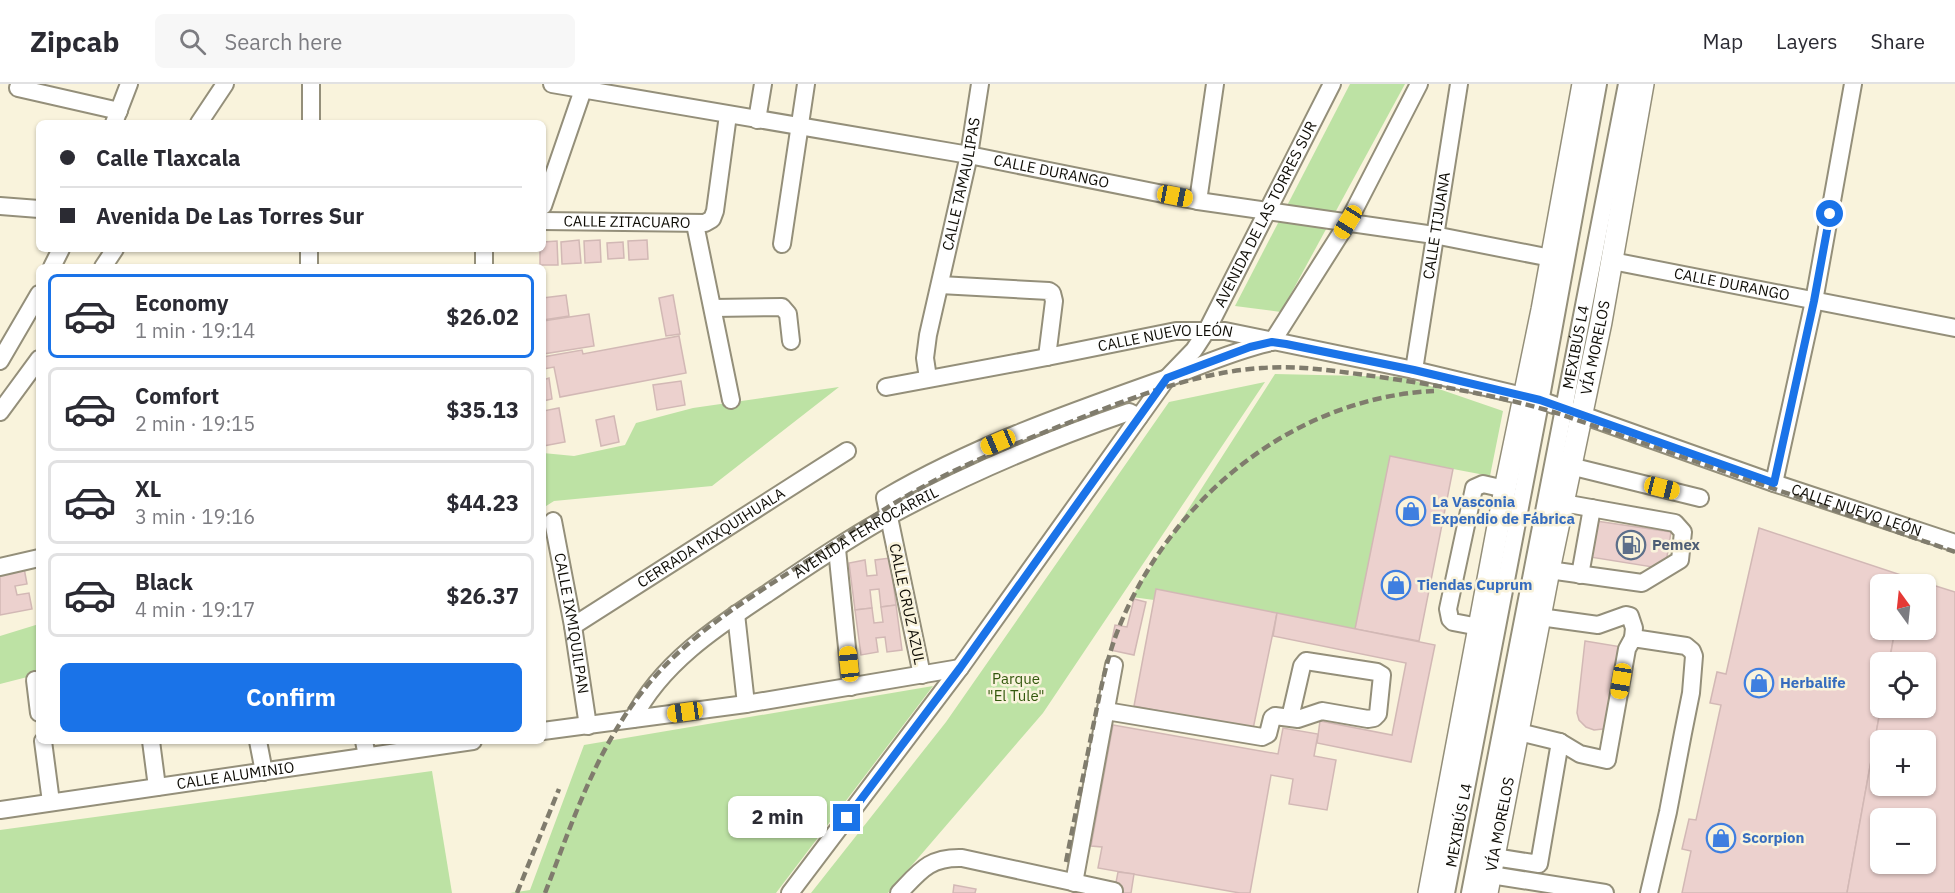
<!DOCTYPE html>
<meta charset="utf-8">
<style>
:root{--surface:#fff;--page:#f7f7f7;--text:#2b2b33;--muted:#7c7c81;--line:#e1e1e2;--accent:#1a73e8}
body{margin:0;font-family:"IBM Plex Sans",sans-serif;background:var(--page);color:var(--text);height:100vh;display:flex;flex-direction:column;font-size:22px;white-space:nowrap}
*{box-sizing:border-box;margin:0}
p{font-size:20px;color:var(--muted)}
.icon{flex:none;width:33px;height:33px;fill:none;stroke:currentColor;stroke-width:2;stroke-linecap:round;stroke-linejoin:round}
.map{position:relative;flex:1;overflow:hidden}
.details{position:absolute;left:36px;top:180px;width:510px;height:480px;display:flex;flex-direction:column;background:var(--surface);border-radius:9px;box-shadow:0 2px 4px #0004}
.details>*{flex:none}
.hud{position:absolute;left:36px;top:36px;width:510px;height:132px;border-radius:9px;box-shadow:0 2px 4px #0004;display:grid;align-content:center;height:132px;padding:0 24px;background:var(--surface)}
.needle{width:39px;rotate:345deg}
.fabs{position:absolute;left:1870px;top:490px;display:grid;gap:12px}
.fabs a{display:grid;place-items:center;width:66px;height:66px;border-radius:9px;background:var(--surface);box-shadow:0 2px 4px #0004;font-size:30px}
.end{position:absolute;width:27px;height:27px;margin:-14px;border:8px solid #1a73e8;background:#fff;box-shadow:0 0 0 3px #fff}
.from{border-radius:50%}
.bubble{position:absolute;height:42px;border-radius:9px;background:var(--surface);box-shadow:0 2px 4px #0004;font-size:20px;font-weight:700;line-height:42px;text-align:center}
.car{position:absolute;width:18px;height:36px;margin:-18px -9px;border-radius:8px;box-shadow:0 0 4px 2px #0007;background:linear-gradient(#f5c518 24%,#345 0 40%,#f5c518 0 76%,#345 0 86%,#f5c518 0)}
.hud b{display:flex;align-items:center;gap:21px;height:57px;font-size:22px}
.hud b+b{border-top:2px solid var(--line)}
.hud i{width:15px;height:15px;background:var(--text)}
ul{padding:10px 0 0;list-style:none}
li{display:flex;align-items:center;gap:18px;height:84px;margin:0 12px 9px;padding:0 12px;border:3px solid var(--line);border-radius:9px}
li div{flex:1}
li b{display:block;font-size:22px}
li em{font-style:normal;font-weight:700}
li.on{border-color:var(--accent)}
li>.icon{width:54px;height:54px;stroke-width:1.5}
.action{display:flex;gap:12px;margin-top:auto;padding:12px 24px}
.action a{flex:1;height:69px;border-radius:9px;background:var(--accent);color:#fff;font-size:24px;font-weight:700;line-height:69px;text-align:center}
header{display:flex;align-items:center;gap:36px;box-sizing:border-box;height:84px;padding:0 30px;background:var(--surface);border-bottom:2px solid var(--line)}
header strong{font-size:28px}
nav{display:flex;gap:33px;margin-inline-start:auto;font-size:21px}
.search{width:420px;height:54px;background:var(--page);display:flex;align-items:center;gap:15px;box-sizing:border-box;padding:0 21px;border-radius:9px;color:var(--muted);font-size:22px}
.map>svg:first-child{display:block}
.green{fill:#bde2a4}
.building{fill:#ecd1ce;stroke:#d2b8b5;stroke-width:1.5;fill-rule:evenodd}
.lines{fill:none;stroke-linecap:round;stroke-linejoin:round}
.minor-casing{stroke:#948f7a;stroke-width:20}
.major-casing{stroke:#948f7a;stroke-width:24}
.minor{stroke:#fff;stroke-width:16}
.major{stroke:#fff;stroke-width:21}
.rail{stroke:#807c6d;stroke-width:4.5;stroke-dasharray:9 4.5;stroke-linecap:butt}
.route{stroke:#1a73e8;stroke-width:8}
.labels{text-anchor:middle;stroke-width:5;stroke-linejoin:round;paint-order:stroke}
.street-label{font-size:15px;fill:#0f0d06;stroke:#f9f3dc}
.shop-label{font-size:15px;font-weight:bold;fill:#366cbe;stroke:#f9f3dc;text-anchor:start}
.service-label{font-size:15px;font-weight:bold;fill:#4e5e75;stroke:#f9f3dc;text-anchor:start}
.park-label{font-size:15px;fill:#32570c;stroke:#f9f3dc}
</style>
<header>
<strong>Zipcab</strong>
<div class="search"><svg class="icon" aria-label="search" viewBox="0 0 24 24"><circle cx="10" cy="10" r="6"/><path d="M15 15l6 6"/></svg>Search here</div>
<nav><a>Map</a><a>Layers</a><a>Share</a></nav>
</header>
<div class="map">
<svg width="1955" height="809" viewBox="0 0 1955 809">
<rect width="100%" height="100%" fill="#f9f3dc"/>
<g class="green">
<path d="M1350,0H1405L1281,228L1235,222Z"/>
<path d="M1275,290L1404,293L1503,327L1490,392L1390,373L1355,545L1156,505L1154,516L1132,513Z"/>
<path d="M1265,298L1043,629L888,809H811L946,638L1169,318Z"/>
<path d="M839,303L712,402L554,417L543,424V369L574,372L625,361L636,339L693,324Z"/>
<path d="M39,540V590L0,600V552Z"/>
<path d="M933,602L776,809H510L530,806L584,661Z"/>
<path d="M432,687L452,809H0V746Z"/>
</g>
<g class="building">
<path d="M579,156L581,179L562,180L561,158Z"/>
<path d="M600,156L601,178L585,179L584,157Z"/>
<path d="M647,156L648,175L629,176L628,157Z"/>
<path d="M557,157L558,181H540V165H543V158Z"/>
<path d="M623,158L624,174L608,175L607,159Z"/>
<path d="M566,211L569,232L543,236V214Z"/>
<path d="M673,211L680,250L666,252L659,214Z"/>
<path d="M589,230L594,262L543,270V237Z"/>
<path d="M679,252L686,289L560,313L554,283L543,285V273L582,266L583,270Z"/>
<path d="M549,294L552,315L543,317V296Z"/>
<path d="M681,297L685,321L657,326L653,301Z"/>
<path d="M559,324L565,358L543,362V327Z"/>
<path d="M614,332L619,358L601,362L596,336Z"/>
<path d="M1390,372L1453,385L1419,557L1355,545Z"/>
<path d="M1596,437L1671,448L1665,485L1590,473Z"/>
<path d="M1759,444L1904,492L1903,501H1881V546H1895L1889,579H1881V622L1847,809H1682L1691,767L1682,765L1689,735L1696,736L1721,621L1710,619L1717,588L1726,590Z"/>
<path d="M890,474L896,521L881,523L879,505L870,506L872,524L855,526L849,479L865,476L867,492L877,491L875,476Z"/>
<path d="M24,484L27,500L15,502L17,511L29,509L32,525L0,531V489Z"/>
<path d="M1904,492L1955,508V809H1847L1881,622V624H1926V579H1889L1895,546H1926V501H1903ZM1881,657H1926V702H1881ZM1881,735H1926V780H1881Z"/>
<path d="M1156,505L1277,529L1253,645L1134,622Z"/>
<path d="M1134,515L1146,518L1134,571L1110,566L1115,541L1127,543Z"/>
<path d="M896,521L902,566L887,568L885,553L876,554L878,568L861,571L855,526L872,524L874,539L883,538L881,523Z"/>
<path d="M1277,529L1435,561L1411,678L1317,659L1320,637L1392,651L1406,579L1273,552Z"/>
<path d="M1585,557L1622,563L1610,639L1603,645L1594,646L1586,643L1579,636L1577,629Z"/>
<path d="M1113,641L1278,670L1283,644L1318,650L1314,672L1336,676L1327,726L1289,720L1293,695L1271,691L1250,809H1240L1098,784L1102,763L1091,762Z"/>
<path d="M1118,788L1134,790L1131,809H1114Z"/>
<path d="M954,801L976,805L975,809H953Z"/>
</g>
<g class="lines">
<g class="minor-casing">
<g id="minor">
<path id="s1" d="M552,0L969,71L1198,117L1434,151L1551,174"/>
<path d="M18,4L119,27"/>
<path d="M757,36L763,0"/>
<path d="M114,39L129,0"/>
<path d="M199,39L225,0"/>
<path d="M311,39V0"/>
<path d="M1198,117L1215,0"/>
<path d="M0,122L39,125"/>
<path d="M543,122L585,0"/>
<path id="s2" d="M543,137L705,139L712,135L715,127L728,31"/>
<path d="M695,140L731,316"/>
<path d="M782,160L806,0"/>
<path d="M484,165V183"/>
<path id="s3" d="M1612,177L1955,244"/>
<path d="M52,183L61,165"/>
<path d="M103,183L115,165"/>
<path d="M309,183V165"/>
<path d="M940,201L1049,207L1052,209L1054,217L1047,273"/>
<path d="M713,224L782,223L788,230L791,257"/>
<path d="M1272,258L1348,138L1419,0"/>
<path d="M0,277L39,210"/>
<path id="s4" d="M1414,286L1459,0"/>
<path id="s5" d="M928,294L925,274L928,251L969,71L980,0"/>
<path id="s6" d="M886,303L1047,273L1176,247H1225L1414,286L1540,316L1774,399L1955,459"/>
<path d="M0,328L39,275"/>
<path d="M1570,382L1700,414"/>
<path d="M1774,399L1814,217L1853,0"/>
<path id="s7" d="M553,437L573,542L588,642"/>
<path d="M837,465L851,603"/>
<path d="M0,483L39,474"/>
<path d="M1549,486L1642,499L1680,476L1683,448L1675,439L1563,419"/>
<path d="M1580,491L1592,424"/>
<path d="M736,530L746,620"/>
<path d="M1540,533L1598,541L1626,531L1630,532L1634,544L1633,554"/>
<path id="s8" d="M573,542L847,367"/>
<path d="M1479,543L1453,538L1450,535L1448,525L1474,404L1483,400L1505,405"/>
<path d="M922,591L885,414C970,364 1063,331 1156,298C1194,285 1229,268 1268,259"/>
<path d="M35,596L39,629"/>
<path d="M1106,627L1262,653L1268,650L1272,634L1275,632L1298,635L1322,627L1368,635L1374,634L1378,630L1382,591L1377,588L1306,577L1302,582L1290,634"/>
<path id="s9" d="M633,635C661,579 718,542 768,509C808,482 849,454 891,431C967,390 1047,356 1129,328L1139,333"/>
<path d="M543,647L746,620L960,584"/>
<path d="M1519,648L1560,658"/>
<path d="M43,657L51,718"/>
<path d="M151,657L157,703"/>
<path d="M258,657L264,688"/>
<path d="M364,657L367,672"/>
<path id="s10" d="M0,726L473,657"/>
<path d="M1494,773L1539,780L1560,658L1580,670L1607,676L1627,565L1633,554L1686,562L1692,567L1694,572L1691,609L1683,649L1668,728L1649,809"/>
<path d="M1491,791L1605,809"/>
<path d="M1074,799L1114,581"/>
<path id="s11" d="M790,809L960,584L1167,294L1194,266L1207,246L1332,0"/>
<path d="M899,809C920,787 929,773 962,774L1114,807"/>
<path id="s12" d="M1446,809L1539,324L1598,0"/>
<path id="s13" d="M1470,809L1627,0"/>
</g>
</g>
<g class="major-casing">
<g id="major">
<path d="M1429,809L1505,405L1542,226L1583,0"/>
<path id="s14" d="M1487,809L1549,486L1601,238L1643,0"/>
</g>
</g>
<use href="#minor" class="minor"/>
<use href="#major" class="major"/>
<g class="rail">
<path d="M1066,778C1074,736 1083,694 1091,653C1098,619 1104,584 1116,551C1166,419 1290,314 1434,307"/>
<path d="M517,809L559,705"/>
<path d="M545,809C573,737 596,664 646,603C689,550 745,517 802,480C840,456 877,428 917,406C971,376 1030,354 1088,331C1144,309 1202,288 1262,284C1301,281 1341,288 1380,293C1441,302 1503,312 1563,331L1955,468"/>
</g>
</g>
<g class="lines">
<path class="route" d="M847,734L960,584L1167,294L1250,263L1272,258L1286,260L1414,286L1540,316L1774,399L1814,217L1830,130"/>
</g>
<defs>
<g id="shop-ring" transform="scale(1.5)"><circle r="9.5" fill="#f9f3dc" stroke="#3f7fe0" stroke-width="1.5"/><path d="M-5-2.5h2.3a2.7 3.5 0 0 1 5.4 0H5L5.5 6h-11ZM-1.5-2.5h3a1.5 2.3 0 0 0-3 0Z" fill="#3f7fe0"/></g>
<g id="fuel-ring" transform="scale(1.5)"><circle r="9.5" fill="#f9f3dc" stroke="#5c6f8a" stroke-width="1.5"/><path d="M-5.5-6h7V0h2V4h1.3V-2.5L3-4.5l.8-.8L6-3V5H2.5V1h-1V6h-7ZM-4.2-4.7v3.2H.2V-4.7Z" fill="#5c6f8a"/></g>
</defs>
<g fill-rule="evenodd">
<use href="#shop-ring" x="1411" y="427"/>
<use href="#fuel-ring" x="1631" y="461"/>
<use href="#shop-ring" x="1396" y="501"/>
<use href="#shop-ring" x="1759" y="599"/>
<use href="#shop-ring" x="1721" y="754"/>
</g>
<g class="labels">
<g class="street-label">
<text dy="5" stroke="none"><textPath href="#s1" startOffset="507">CALLE DURANGO</textPath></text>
<text dy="5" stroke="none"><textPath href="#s5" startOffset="198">CALLE TAMAULIPAS</textPath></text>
<text dy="5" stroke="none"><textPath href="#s11" startOffset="831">AVENIDA DE LAS TORRES SUR</textPath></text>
<text dy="5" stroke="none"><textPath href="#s2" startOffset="84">CALLE ZITACUARO</textPath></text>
<text dy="5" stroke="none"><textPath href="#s4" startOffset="146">CALLE TIJUANA</textPath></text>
<text dy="5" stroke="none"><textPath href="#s3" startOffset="122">CALLE DURANGO</textPath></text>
<text dy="5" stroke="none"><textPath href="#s6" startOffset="284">CALLE NUEVO LEÓN</textPath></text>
<text dy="5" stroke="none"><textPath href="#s13" startOffset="556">MEXIBÚS L4</textPath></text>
<text dy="5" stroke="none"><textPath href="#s14" startOffset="556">VÍA MORELOS</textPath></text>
<text dy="5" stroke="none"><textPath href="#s6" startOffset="1002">CALLE NUEVO LEÓN</textPath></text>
<text dy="5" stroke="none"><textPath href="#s9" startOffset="302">AVENIDA FERROCARRIL</textPath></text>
<text dy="5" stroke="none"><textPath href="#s8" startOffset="164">CERRADA MIXQUIHUALA</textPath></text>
<text transform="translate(907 520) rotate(78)" y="5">CALLE CRUZ AZUL</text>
<text dy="5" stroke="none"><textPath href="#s7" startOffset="104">CALLE IXMIQUILPAN</textPath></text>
<text dy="5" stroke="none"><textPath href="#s10" startOffset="238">CALLE ALUMINIO</textPath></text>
<text dy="5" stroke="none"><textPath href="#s14" startOffset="70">VÍA MORELOS</textPath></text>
<text dy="5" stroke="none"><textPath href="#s12" startOffset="69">MEXIBÚS L4</textPath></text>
</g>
<g class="shop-label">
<text x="1432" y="423">La Vasconia<tspan x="1432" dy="17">Expendio de Fábrica</tspan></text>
<text x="1417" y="506">Tiendas Cuprum</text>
<text x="1780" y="604">Herbalife</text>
<text x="1742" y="759">Scorpion</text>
</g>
<g class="service-label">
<text x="1652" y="466">Pemex</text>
</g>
<g class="park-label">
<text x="1016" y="600">Parque<tspan x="1016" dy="17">"El Tule"</tspan></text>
</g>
</g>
</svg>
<div class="fabs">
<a><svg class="needle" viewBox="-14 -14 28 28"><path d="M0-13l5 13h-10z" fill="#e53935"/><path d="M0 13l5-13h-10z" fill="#7c7c81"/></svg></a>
<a><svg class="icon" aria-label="locate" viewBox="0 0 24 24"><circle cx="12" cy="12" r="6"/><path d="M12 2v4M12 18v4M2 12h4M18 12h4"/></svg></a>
<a>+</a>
<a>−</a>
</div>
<i class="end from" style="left:1830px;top:130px"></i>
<i class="end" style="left:847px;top:734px"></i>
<div class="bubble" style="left:728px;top:712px;width:99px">2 min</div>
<i class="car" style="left:1175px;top:112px;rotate:101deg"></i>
<i class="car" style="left:1348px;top:138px;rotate:212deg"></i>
<i class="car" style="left:998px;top:358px;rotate:247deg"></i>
<i class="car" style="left:1662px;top:404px;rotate:104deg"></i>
<i class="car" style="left:849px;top:580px;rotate:354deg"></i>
<i class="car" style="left:1621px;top:597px;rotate:189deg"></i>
<i class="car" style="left:685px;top:628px;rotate:262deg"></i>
<div class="hud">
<b><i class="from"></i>Calle Tlaxcala</b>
<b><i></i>Avenida De Las Torres Sur</b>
</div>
<section class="details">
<ul>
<li class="on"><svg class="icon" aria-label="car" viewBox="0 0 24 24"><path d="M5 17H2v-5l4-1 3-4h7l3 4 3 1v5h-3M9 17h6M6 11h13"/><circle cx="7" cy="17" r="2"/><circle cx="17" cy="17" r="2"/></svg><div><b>Economy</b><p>1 min · 19:14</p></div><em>$26.02</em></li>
<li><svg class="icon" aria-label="car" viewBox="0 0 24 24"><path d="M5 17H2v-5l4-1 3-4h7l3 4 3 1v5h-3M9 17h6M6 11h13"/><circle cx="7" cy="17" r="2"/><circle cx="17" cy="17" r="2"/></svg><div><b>Comfort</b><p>2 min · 19:15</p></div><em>$35.13</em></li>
<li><svg class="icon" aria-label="car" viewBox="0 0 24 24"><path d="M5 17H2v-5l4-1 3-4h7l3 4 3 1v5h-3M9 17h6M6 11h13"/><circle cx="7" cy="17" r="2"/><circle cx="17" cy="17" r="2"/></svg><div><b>XL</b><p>3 min · 19:16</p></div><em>$44.23</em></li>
<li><svg class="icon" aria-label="car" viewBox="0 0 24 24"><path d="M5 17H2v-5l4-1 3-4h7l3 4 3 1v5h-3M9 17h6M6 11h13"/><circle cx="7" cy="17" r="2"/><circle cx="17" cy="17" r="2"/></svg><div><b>Black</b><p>4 min · 19:17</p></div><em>$26.37</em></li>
</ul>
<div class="action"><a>Confirm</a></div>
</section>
</div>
